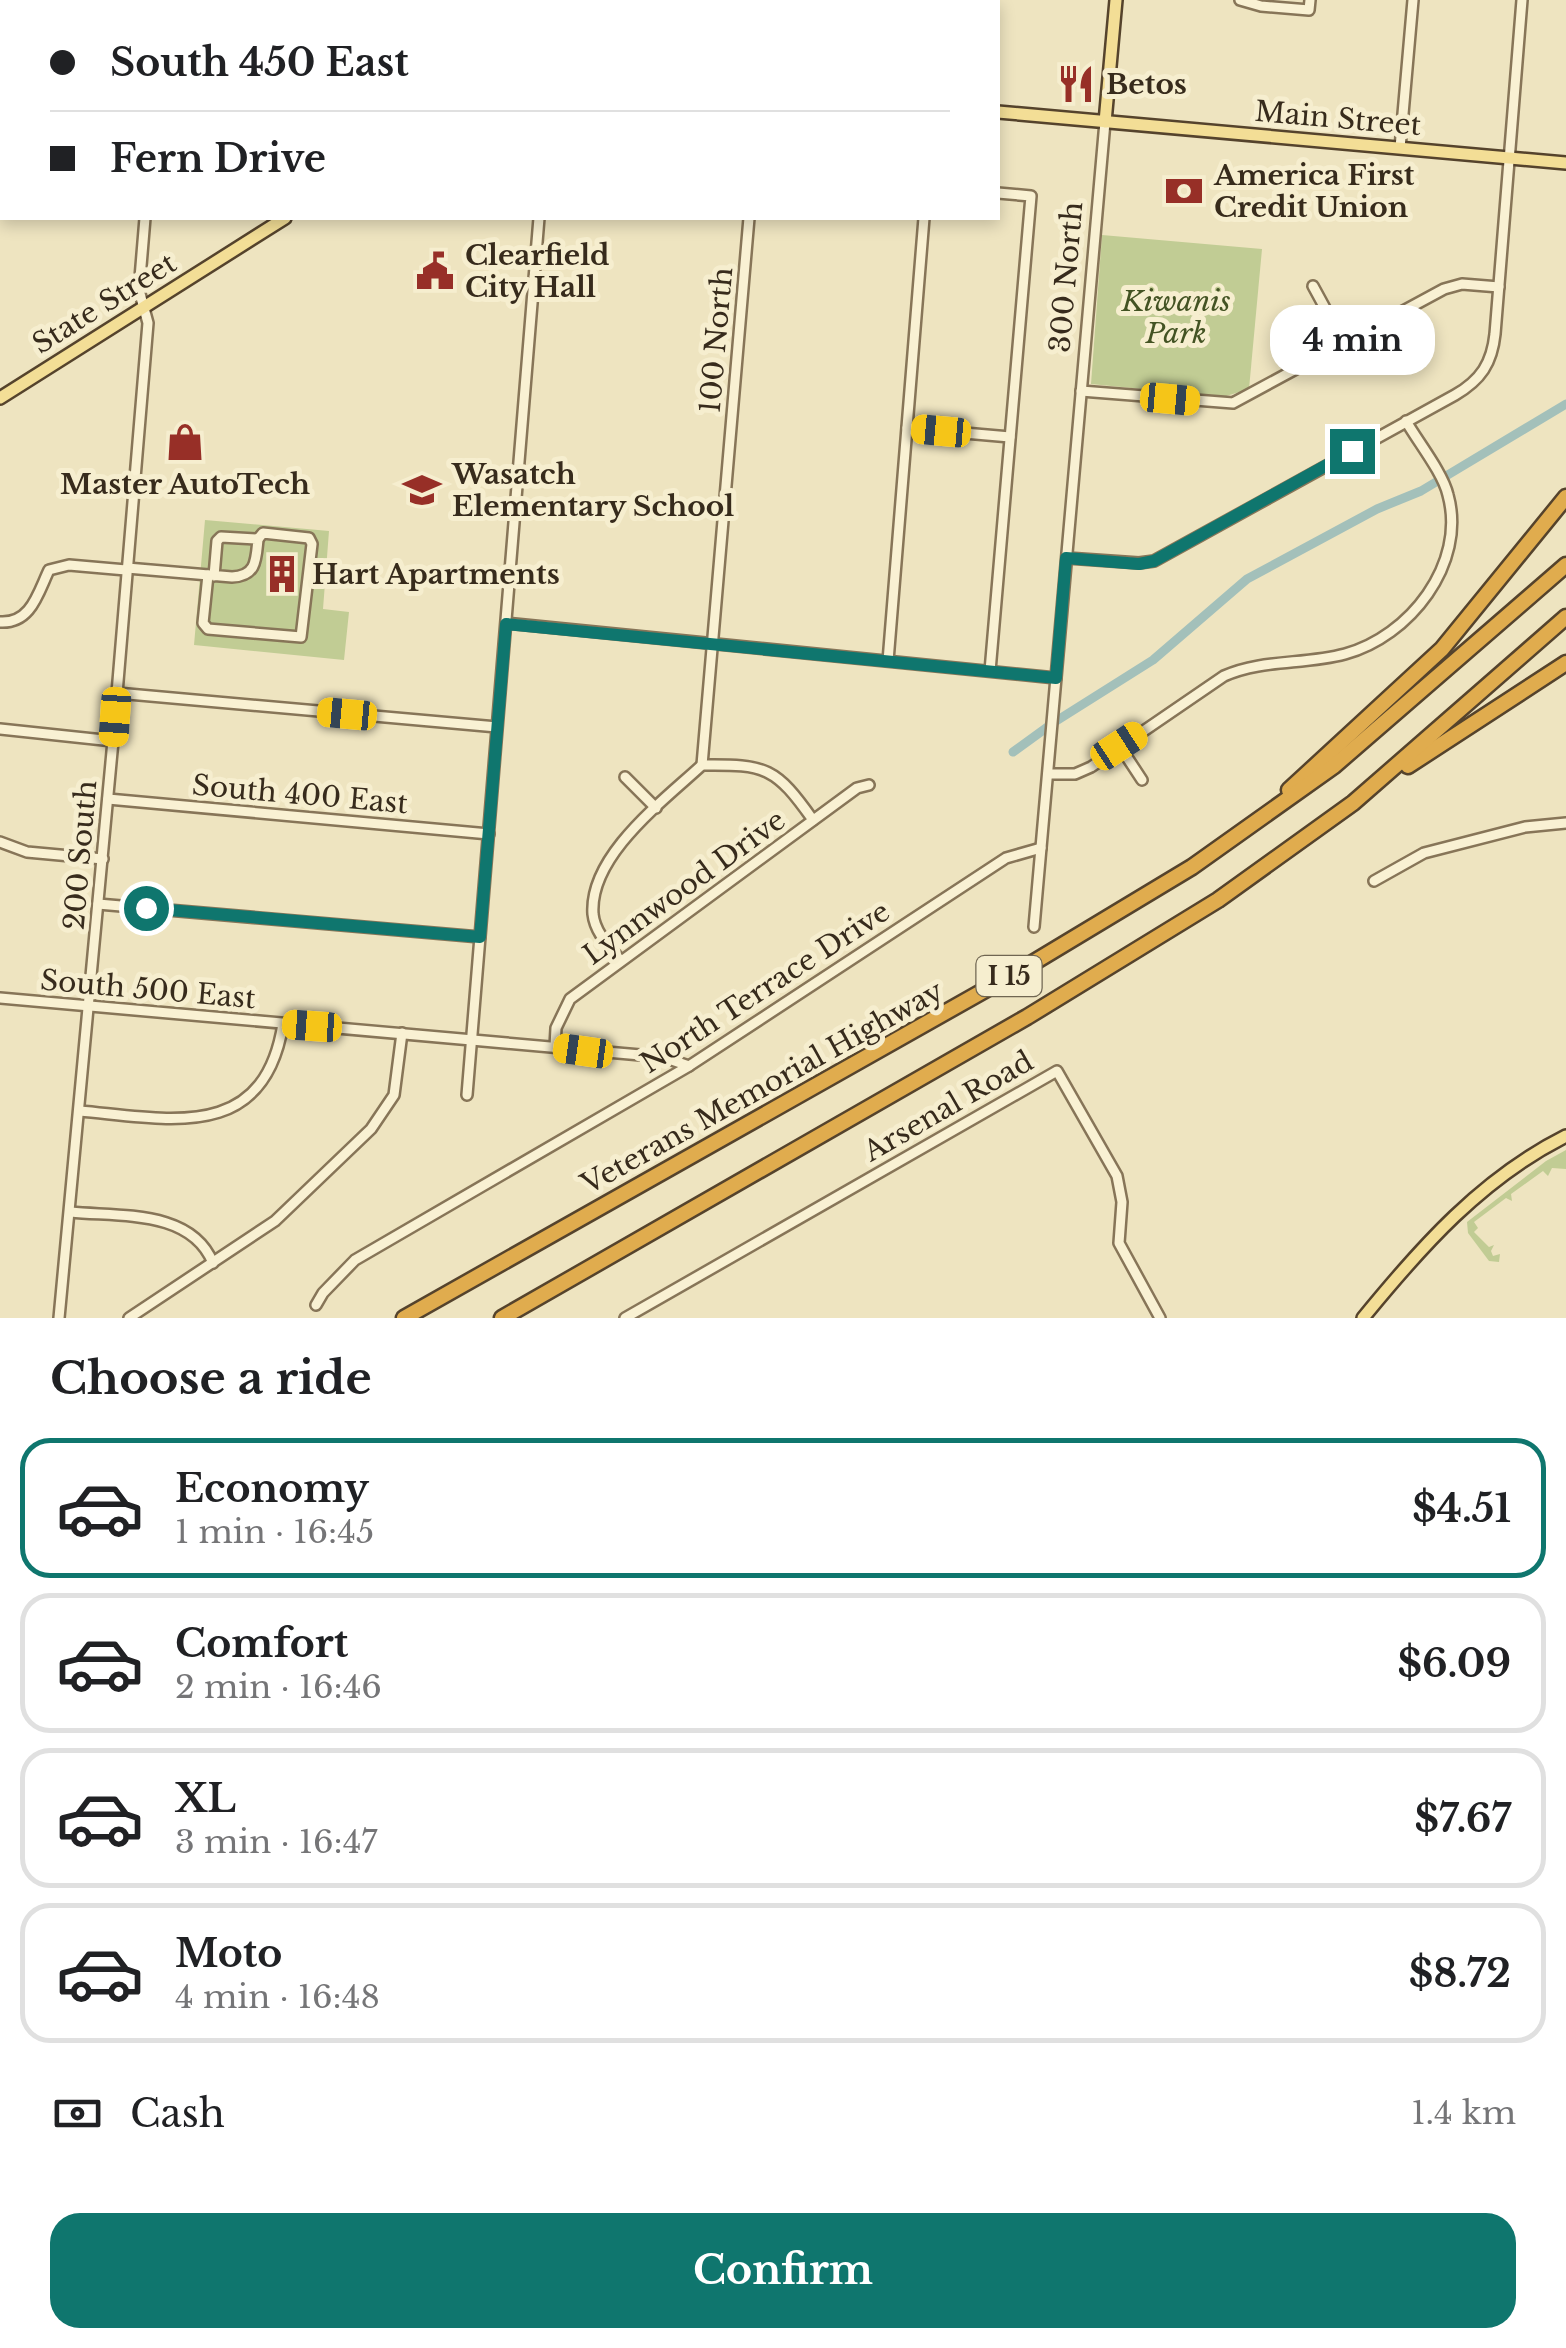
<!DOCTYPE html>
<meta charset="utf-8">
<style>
:root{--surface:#fff;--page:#f6f6f6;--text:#202124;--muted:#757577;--line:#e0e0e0;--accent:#0f766e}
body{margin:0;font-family:"Libre Baskerville",serif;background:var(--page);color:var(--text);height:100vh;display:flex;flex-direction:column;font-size:38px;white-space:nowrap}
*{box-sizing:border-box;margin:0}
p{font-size:32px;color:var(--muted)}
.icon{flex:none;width:55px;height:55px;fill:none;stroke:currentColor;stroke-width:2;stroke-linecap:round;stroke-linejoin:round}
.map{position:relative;height:1318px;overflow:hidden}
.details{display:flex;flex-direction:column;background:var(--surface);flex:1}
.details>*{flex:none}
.hud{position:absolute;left:0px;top:0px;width:1000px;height:220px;box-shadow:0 5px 15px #0003;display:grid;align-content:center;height:220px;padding:0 50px;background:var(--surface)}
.end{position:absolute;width:45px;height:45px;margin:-22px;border:12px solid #0f766e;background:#fff;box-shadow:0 0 0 5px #fff}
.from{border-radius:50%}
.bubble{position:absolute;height:70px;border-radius:30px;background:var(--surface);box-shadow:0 5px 15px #0003;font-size:32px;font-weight:700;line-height:70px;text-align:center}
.car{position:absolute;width:30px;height:60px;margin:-30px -15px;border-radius:12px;box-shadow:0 0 8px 2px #0007;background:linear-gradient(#f5c518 24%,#345 0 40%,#f5c518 0 76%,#345 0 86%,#f5c518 0)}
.hud b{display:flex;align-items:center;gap:35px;height:95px;font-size:38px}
.hud b+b{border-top:2px solid var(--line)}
.hud i{width:25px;height:25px;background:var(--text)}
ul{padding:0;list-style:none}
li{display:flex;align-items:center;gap:30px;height:140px;margin:0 20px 15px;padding:0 30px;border:5px solid var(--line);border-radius:30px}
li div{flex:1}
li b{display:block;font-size:38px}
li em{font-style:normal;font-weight:700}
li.current{border-color:var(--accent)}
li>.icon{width:90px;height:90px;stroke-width:1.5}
h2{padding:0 50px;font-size:45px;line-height:120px}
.pay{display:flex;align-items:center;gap:25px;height:110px;padding:0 50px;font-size:38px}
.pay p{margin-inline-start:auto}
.button{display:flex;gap:20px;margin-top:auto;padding:20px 50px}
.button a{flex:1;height:115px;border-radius:30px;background:var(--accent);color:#fff;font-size:40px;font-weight:700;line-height:115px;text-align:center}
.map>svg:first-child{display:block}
.green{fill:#c1cc94}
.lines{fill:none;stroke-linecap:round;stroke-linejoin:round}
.canal{stroke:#a3c0ba;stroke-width:9}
.minor-casing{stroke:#877558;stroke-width:14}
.major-casing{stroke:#55432c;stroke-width:16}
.highway-casing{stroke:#55432c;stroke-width:19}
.minor{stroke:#f9f1d3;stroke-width:9}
.major{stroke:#f3de96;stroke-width:11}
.highway{stroke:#e0ac4e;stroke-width:14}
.rail-casing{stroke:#372b1c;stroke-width:6}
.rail{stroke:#f6eecf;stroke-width:2.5;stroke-dasharray:8;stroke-linecap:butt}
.route{stroke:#0f766e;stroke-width:12}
.labels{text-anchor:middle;stroke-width:10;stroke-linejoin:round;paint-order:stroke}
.shield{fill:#f6eecf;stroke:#706652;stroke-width:2.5}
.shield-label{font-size:25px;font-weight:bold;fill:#372b1c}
.poi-label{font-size:28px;font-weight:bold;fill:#372b1c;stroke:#f6eecf;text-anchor:start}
.street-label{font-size:28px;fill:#372b1c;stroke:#f6eecf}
.park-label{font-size:28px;font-style:italic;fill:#435323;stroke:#f6eecf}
</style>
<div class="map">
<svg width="1566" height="1318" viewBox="0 0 1566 1318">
<rect width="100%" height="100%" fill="#eee4c0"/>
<g class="green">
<path d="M1102,235L1262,249L1249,389L1223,397L1091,384Z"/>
<path d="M205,520L329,531L323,609L349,612L344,660L194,645Z"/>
<path d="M1566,1150V1169L1552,1168L1548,1176L1543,1171L1511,1194L1512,1201L1506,1198L1474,1222L1478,1228L1474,1232L1489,1247L1494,1245L1491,1251L1493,1256L1500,1254L1499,1262L1489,1261L1468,1233L1467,1222L1546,1161Z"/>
</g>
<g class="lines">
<path class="canal" d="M1013,752L1053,723L1153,660L1247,579L1377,509L1421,491L1566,404"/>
<g class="minor-casing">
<g id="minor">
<path d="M1240,0L1261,6L1309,10L1310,0"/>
<path d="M92,2L96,0"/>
<path d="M556,2L557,0"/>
<path d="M987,2V0"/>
<path d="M0,21L2,22"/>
<path d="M0,117L2,116"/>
<path d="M1400,148L1413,0"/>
<path d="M1313,286L1344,343"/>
<path d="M1081,391L1233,403L1444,289L1462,284L1499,287"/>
<path d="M907,428L1010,437"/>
<path d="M1067,558L1139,563L1154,561L1455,395C1481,380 1492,363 1495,334L1522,0"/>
<path d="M127,568L232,577C257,576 256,559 258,539L221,537L217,541L214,576"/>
<path d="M208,575L203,623L208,629L301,637L312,544L309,538L263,533L258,539"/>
<path d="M0,622C31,624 38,593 49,570L69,565L126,570"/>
<path d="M506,623L1056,678"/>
<path d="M888,661L924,218"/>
<path d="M990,671L1031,196L998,193"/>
<path d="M117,693L497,727"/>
<path d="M0,729L113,741"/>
<path d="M1119,745L1142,780"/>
<path d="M702,765L749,218"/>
<path d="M1048,774H1075L1091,767L1224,676C1262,659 1304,665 1345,654C1409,637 1467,564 1448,495C1443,473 1418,442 1406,421"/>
<path d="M625,777L656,808"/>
<path d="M108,799L489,834"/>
<path d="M0,842L27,852L103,859"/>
<path d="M1374,881L1424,853L1525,827L1566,823"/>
<path d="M98,904L480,937"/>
<path d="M1034,927L1105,122"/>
<path d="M621,961C610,947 595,933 593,914C589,856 663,801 702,765C767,764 776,768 813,820"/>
<path d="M0,998L663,1057L689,1066"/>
<path d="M555,1047L556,1028L570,999L857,788L869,785"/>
<path d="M467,1095L539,218"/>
<path d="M80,1111C169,1119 264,1143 283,1024"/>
<path d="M71,1212C119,1217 191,1209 213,1263"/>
<path d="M316,1305L323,1293L355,1260L689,1066L1006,858L1041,848"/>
<path d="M59,1318L113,741L148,323L139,290L145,218"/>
<path d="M129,1318L275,1221L371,1129L394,1095L402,1033"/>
<path d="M625,1318L1057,1071L1117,1176L1122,1202L1119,1243L1160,1318"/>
</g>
</g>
<g class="major-casing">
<g id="major">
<path d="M998,112L1566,163"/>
<path d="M1105,122L1116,0"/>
<path d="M0,398L285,218"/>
<path d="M1363,1318C1421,1247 1482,1178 1566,1136"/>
</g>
</g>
<g class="highway-casing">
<g id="highway">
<path d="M1408,766L1566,663"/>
<path d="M1289,790L1442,649L1566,497"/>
<path d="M404,1318L1031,964L1192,867L1334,766L1566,565"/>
<path d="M502,1318L1027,1017L1218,900L1353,803L1566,617"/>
</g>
</g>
<use href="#minor" class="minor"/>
<use href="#major" class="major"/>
<use href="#highway" class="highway"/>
<g class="rail-casing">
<g id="rail">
<path d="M71,2L72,0"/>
<path d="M188,2L193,0"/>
<path d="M227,2L233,0"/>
<path d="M0,77L2,76"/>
<path d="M0,107L2,105"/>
</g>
</g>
<use href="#rail" class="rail"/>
</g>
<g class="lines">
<path class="route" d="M146,908L480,937L506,624L1056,678L1066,558L1139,564L1154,561L1352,451"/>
</g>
<defs>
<g id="restaurant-bare" transform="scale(3)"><path d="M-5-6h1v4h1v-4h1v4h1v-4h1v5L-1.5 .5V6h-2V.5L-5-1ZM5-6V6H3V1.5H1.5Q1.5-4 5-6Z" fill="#972f27" stroke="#f6eecf" stroke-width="2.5" paint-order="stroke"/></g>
<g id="bank-bare" transform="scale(3)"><path d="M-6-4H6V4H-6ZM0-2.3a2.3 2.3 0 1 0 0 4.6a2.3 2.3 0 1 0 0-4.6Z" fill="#972f27" stroke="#f6eecf" stroke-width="2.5" paint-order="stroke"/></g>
<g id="civic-bare" transform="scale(3)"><path d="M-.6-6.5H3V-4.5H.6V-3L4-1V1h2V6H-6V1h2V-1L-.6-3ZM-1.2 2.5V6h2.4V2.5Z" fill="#972f27" stroke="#f6eecf" stroke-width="2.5" paint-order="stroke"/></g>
<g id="shop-bare" transform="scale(3)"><path d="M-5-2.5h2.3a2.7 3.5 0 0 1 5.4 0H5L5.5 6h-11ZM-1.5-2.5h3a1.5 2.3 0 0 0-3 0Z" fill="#972f27" stroke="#f6eecf" stroke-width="2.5" paint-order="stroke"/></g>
<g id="school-bare" transform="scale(3)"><path d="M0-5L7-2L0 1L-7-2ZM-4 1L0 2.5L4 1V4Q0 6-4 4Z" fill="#972f27" stroke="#f6eecf" stroke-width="2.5" paint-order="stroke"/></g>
<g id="building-bare" transform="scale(3)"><path d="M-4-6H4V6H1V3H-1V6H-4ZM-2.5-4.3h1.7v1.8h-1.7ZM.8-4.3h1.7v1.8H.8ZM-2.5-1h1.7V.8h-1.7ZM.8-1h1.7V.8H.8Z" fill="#972f27" stroke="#f6eecf" stroke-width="2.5" paint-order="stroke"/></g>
</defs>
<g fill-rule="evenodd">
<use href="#restaurant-bare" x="1076" y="84"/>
<use href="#bank-bare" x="1184" y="191"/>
<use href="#civic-bare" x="435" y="271"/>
<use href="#shop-bare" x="185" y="442"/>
<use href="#school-bare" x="422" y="490"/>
<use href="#building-bare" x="282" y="574"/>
</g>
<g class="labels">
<rect class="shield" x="976.5" y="956" width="65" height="40" rx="8"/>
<g class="shield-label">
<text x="1009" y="985">I 15</text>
</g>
<g class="poi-label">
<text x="1106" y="94">Betos</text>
<text x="1214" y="185">America First<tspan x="1214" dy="32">Credit Union</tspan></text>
<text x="465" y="265">Clearfield<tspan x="465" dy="32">City Hall</tspan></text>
<text x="452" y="484">Wasatch<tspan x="452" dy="32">Elementary School</tspan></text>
<text x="185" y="494" text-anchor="middle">Master AutoTech</text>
<text x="312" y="584">Hart Apartments</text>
</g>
<g class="street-label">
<text transform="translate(1338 118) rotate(5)" y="10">Main Street</text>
<text transform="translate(1066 277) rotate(-85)" y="10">300 North</text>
<text transform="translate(104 303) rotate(-32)" y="10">State Street</text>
<text transform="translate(716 340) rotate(-85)" y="10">100 North</text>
<text transform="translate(300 794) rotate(5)" y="10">South 400 East</text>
<text transform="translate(80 855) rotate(-85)" y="10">200 South</text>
<text transform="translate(684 887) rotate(-36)" y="10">Lynnwood Drive</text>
<text transform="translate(765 987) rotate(-33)" y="10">North Terrace Drive</text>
<text transform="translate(148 989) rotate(5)" y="10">South 500 East</text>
<text transform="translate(762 1087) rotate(-29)" y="10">Veterans Memorial Highway</text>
<text transform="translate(948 1106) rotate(-30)" y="10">Arsenal Road</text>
</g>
<g class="park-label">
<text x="1176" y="311">Kiwanis<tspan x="1176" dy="32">Park</tspan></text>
</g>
</g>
</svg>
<i class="end from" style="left:146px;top:908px"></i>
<i class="end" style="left:1352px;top:451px"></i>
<div class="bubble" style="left:1270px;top:305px;width:165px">4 min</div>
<i class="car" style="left:1170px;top:399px;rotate:95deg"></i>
<i class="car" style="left:941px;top:431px;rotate:275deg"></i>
<i class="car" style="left:347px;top:714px;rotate:275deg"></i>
<i class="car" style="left:115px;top:717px;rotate:184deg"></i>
<i class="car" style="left:1119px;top:746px;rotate:57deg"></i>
<i class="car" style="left:312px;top:1026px;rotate:274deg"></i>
<i class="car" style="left:583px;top:1051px;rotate:278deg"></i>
<div class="hud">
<b><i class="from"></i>South 450 East</b>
<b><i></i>Fern Drive</b>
</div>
</div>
<section class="details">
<h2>Choose a ride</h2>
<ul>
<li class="current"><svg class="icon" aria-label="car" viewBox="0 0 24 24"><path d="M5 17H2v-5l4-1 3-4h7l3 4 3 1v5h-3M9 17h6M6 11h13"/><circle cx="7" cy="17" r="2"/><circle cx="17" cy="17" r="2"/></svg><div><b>Economy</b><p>1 min · 16:45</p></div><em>$4.51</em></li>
<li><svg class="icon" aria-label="car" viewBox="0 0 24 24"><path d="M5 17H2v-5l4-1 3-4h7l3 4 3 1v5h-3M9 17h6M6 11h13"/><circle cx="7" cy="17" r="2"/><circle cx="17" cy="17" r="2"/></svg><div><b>Comfort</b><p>2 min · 16:46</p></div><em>$6.09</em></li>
<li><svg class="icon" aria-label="car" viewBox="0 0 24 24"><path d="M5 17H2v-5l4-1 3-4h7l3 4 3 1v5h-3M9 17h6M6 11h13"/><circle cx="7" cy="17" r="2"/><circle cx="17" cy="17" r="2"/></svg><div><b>XL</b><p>3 min · 16:47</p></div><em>$7.67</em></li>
<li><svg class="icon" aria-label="car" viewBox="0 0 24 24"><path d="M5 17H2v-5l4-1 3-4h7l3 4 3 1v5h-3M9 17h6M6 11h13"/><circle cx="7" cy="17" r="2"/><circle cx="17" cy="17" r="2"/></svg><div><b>Moto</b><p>4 min · 16:48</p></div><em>$8.72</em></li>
</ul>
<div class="pay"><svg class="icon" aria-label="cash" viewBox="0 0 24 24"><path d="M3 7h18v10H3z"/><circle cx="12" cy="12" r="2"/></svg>Cash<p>1.4 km</p></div>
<div class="button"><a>Confirm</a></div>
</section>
